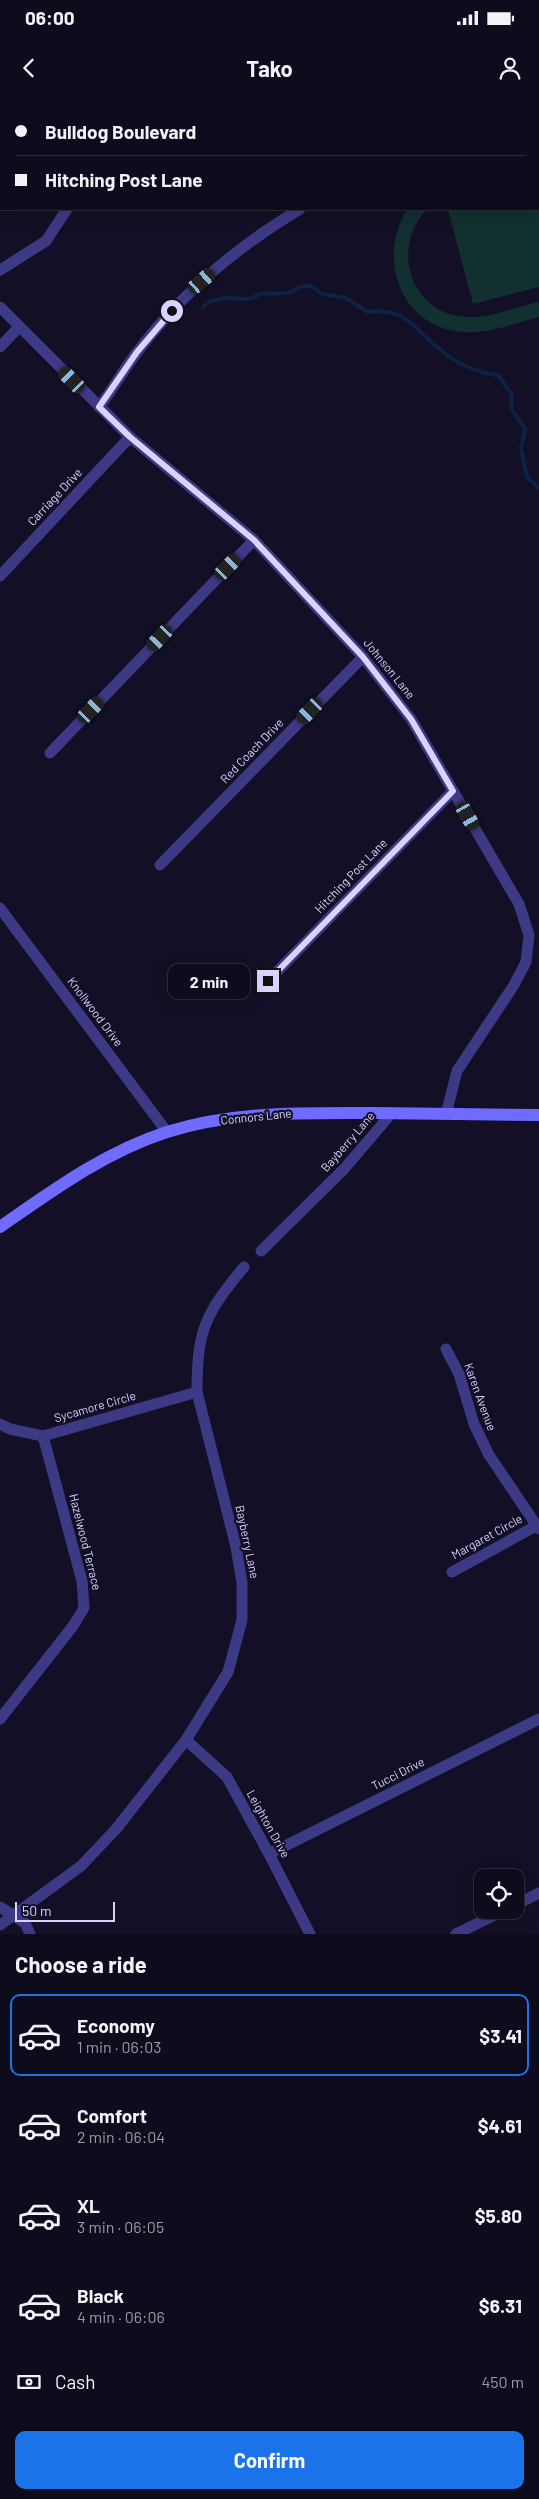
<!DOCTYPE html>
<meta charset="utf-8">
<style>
:root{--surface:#0e0b1c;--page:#171425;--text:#f1f3f6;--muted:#9b9ba3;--line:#2e2b3b;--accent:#1a73e8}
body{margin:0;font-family:Barlow,sans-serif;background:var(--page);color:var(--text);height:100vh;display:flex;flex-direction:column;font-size:19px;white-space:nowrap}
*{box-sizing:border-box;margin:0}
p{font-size:16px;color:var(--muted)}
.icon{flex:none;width:28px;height:28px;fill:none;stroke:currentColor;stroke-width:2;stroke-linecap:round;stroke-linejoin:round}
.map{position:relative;height:1834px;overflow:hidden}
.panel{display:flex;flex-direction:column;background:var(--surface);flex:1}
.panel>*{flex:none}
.hud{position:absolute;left:0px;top:0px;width:540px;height:110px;box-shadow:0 5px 20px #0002,0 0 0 1px var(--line);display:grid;align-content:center;height:110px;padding:0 15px;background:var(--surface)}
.fabs{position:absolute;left:474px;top:1769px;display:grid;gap:10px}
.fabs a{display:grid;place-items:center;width:50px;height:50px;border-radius:10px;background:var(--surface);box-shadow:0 5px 20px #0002,0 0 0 1px var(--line);font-size:25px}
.scale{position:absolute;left:15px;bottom:12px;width:100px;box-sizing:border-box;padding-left:5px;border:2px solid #d9d4ff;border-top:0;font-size:14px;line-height:18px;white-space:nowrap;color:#d9d4ff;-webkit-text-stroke:4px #130f26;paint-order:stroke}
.end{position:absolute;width:22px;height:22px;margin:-11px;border:6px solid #d9d4ff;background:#111;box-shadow:0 0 0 2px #111}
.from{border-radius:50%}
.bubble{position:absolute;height:35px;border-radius:10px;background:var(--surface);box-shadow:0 5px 20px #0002,0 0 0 1px var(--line);font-size:16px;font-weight:700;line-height:35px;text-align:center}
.car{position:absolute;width:15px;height:30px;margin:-15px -8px;border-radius:6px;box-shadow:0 0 4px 1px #0007;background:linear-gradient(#222 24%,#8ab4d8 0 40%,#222 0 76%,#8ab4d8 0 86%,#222 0)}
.hud b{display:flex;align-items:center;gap:18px;height:48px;font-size:19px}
.hud b+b{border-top:1px solid var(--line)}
.hud i{width:12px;height:12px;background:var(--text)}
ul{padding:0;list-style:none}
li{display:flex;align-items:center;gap:15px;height:82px;margin:0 10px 8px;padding:0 5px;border:2px solid transparent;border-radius:10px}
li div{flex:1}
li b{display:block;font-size:19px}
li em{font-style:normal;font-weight:700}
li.on{border-color:var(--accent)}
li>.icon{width:45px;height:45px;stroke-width:1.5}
h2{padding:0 15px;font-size:22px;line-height:60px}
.pay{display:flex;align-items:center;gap:12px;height:55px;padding:0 15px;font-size:19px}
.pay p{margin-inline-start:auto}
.cta{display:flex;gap:10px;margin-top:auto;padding:10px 15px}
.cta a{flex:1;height:58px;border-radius:10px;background:var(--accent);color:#fff;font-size:20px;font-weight:700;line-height:58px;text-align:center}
.status{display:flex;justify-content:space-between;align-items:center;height:35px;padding:0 25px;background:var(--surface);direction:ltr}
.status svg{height:14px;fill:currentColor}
header{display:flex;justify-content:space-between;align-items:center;height:65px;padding:0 15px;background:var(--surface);font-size:22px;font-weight:700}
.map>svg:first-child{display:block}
.green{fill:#12302f}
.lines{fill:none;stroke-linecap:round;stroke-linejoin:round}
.stream{stroke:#0c2248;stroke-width:4}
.street{stroke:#3d3a85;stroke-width:11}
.secondary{stroke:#6f6bff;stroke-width:12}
.route{stroke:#d9d4ff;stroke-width:6}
.labels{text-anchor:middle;stroke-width:4.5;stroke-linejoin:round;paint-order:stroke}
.street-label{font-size:12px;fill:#d9d4ff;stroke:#130f26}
</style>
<div class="status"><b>06:00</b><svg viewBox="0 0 49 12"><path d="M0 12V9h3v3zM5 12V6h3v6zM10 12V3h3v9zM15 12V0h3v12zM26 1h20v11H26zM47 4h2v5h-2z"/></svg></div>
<header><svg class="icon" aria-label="back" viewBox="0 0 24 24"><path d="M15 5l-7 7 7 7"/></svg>Tako<svg class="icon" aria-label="person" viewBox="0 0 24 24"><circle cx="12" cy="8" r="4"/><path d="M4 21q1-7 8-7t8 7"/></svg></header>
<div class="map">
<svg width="539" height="1834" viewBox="0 0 539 1834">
<rect width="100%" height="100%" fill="#130f26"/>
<g class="green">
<path d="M539,87V187L473,204L448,110L539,109Z"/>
<path d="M407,109H427C390,148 410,215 467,217C491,218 517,207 539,202V217C515,223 489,234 464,232C400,228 377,159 407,109Z"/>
</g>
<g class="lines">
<path class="stream" d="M203,207L209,202L225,198L250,199L260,194L288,193L302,186H311L322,194L346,198L368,212C407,206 415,231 442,251C458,264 478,273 498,275L512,295L511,308L525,329L521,349L527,377L539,388"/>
<g class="street">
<path d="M141,1L142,0"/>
<path d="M0,170L46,141L67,109"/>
<path d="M0,207L130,337L254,440L363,557L411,619L519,804L529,835L526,862L514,885L457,971L446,1014"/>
<path d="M0,247L19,227"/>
<path d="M99,307C113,289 124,269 138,251C182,193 238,146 300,109"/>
<path d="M0,476L130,337"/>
<path d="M50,653L254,440"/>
<path d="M160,765L363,557"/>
<path d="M0,808L167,1032"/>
<path d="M268,881L453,691"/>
<path d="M261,1151L344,1069L391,1014"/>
<path d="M446,1249L459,1274L474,1324L489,1355L539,1429"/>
<path d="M0,1324L10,1329L43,1336L197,1292"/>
<path d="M452,1472L536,1426"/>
<path d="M0,1619L73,1526L84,1508L82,1481L43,1336"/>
<path d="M186,1640L227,1677L269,1754L310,1834"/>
<path d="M269,1754L539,1619"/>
<path d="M515,1805L539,1793"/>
<path d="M0,1807L25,1823L30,1834"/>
<path d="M0,1825L81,1766L116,1729L186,1640L228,1572L242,1520V1483L236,1447L197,1292C197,1230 205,1214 244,1167"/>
<path d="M456,1834L505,1810"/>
</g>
<path class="secondary" d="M0,1127C53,1090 105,1052 167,1032C234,1011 303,1013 373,1013C428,1014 484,1014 539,1015"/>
</g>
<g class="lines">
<path class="route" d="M172,211L137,252L99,307L130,337L254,440L363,557L411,619L453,691L268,881"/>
</g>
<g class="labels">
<g class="street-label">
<text transform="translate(55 397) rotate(-47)" y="4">Carriage Drive</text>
<text transform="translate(389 569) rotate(51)" y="4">Johnson Lane</text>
<text transform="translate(252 651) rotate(-46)" y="4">Red Coach Drive</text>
<text transform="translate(351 776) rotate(-46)" y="4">Hitching Post Lane</text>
<text transform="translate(95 912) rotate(53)" y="4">Knollwood Drive</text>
<text transform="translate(256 1017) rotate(-6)" y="4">Connors Lane</text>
<text transform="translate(348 1042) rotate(-49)" y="4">Bayberry Lane</text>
<text transform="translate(480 1297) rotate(70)" y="4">Karen Avenue</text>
<text transform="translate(95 1307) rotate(-16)" y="4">Sycamore Circle</text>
<text transform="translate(487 1437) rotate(-29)" y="4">Margaret Circle</text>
<text transform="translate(85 1442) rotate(76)" y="4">Hazelwood Terrace</text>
<text transform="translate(247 1442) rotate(78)" y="4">Bayberry Lane</text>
<text transform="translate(398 1674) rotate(-27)" y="4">Tucci Drive</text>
<text transform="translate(268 1724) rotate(61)" y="4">Leighton Drive</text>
</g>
</g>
</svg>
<div class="fabs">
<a><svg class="icon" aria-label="locate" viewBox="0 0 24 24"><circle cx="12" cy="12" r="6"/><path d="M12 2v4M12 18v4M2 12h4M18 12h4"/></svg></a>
</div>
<div class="scale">50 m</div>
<i class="end from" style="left:172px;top:211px"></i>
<i class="end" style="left:268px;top:881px"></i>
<div class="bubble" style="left:168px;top:864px;width:82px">2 min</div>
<i class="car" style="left:202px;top:181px;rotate:49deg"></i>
<i class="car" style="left:72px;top:280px;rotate:315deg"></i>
<i class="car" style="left:228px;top:467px;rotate:44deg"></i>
<i class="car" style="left:160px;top:538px;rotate:223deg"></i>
<i class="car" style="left:91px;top:610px;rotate:44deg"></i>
<i class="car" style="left:310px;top:611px;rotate:224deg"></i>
<i class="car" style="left:468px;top:716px;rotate:150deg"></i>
<div class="hud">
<b><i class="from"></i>Bulldog Boulevard</b>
<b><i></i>Hitching Post Lane</b>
</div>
</div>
<section class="panel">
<h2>Choose a ride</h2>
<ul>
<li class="on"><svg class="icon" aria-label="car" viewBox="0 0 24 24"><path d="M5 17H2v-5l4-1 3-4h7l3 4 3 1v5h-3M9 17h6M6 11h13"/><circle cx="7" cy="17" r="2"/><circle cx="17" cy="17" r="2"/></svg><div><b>Economy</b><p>1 min · 06:03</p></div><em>$3.41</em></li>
<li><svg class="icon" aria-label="car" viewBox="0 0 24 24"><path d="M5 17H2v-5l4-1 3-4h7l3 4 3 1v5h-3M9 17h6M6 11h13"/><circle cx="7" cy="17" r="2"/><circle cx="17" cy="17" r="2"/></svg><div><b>Comfort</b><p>2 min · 06:04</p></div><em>$4.61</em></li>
<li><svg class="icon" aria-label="car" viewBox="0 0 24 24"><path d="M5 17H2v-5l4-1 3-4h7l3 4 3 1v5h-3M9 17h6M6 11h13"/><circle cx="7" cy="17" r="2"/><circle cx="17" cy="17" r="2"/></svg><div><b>XL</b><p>3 min · 06:05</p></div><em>$5.80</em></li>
<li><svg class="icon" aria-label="car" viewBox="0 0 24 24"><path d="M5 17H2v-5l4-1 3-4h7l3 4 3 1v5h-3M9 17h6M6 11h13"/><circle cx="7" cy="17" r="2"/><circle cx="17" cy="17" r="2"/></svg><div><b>Black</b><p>4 min · 06:06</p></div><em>$6.31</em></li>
</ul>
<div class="pay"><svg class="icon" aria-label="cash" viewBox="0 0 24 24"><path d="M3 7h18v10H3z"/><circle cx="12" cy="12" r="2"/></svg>Cash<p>450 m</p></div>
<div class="cta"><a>Confirm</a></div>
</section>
